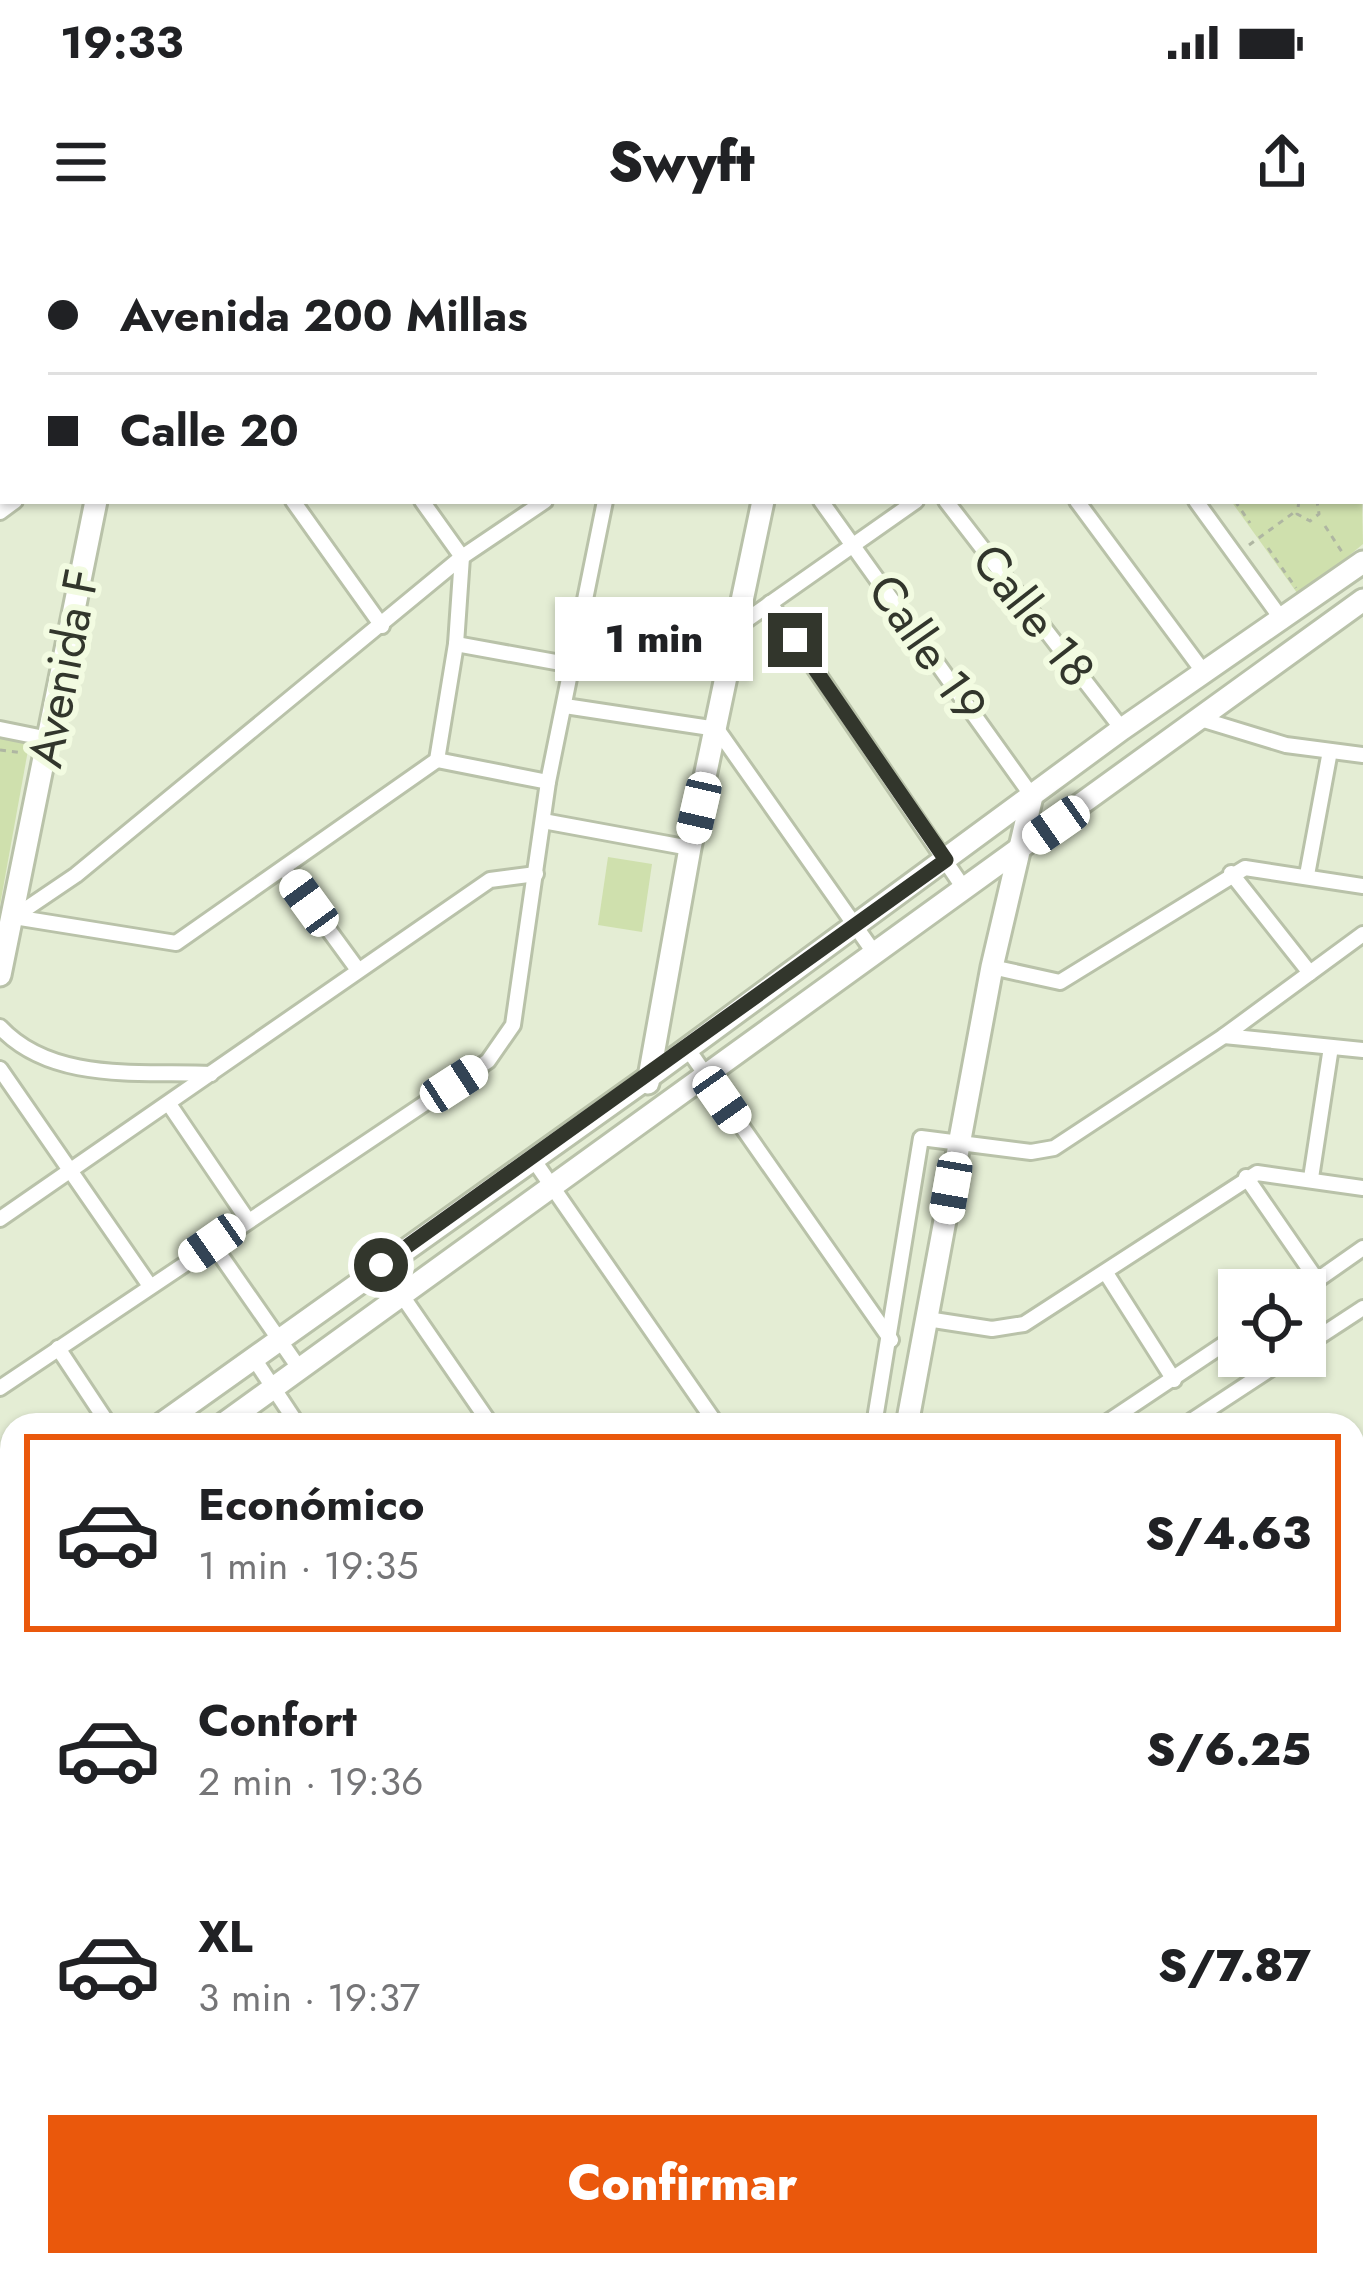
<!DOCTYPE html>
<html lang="es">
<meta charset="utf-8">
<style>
:root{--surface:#fff;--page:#f2f2f2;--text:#202124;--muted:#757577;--line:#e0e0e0;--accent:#ea580c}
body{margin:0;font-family:Jost,sans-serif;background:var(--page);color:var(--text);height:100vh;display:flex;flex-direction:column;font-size:45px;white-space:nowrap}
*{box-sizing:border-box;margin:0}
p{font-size:39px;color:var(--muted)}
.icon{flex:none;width:66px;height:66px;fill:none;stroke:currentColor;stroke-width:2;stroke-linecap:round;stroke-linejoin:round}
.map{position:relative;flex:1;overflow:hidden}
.sheet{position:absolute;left:0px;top:1173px;width:1365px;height:864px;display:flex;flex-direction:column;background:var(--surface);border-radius:36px 36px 0 0;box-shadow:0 3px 9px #0004}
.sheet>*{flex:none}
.guide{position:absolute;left:0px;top:0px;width:1365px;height:264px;box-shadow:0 3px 9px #0004;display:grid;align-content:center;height:264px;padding:0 48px;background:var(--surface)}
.fabs{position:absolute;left:1218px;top:1029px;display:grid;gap:24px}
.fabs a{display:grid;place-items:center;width:108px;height:108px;border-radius:0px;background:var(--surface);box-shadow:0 3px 9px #0004;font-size:60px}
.end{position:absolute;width:54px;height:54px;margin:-27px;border:15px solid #32362c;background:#fff;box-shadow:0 0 0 6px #fff}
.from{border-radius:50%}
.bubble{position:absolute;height:84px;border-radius:0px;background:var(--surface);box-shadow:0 3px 9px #0004;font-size:39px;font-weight:800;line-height:84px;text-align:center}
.car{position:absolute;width:36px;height:72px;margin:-36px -18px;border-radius:15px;box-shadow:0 0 9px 3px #0007;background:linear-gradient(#fff 24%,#345 0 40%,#fff 0 76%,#345 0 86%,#fff 0)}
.guide b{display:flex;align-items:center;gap:42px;height:114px;font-size:45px}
.guide b+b{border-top:3px solid var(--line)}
.guide i{width:30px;height:30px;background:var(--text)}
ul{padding:21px 0 0;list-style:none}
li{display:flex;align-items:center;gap:36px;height:198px;margin:0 24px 18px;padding:0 24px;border:6px solid transparent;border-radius:0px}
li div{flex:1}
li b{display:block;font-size:45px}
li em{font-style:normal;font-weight:800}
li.selected{border-color:var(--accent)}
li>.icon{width:108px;height:108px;stroke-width:1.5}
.button{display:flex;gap:24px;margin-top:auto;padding:24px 48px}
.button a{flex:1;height:138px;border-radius:0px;background:var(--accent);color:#fff;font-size:48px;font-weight:800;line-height:138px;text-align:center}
.status{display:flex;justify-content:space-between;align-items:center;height:84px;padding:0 60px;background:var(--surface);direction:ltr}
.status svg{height:33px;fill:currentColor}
header{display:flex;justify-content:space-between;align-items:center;height:156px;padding:0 48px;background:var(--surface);font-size:54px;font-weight:800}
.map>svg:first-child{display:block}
.green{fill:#cfe0ad}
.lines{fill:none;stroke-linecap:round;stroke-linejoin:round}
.street-casing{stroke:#b9c2a9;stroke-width:20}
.secondary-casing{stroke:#b9c2a9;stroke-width:27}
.path{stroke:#afb6a2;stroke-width:3;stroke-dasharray:6 6;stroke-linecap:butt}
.street{stroke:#fff;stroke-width:14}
.secondary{stroke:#fff;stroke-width:21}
.route{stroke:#32362c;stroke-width:15}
.labels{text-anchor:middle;stroke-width:12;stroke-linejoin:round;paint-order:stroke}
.street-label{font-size:48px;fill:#32362c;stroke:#f2fbe1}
</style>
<div class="status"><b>19:33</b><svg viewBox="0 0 49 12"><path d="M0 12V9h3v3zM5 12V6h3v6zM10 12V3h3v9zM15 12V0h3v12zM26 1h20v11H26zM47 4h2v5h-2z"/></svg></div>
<header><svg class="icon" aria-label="menu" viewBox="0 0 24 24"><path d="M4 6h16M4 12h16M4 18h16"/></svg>Swyft<svg class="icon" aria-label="share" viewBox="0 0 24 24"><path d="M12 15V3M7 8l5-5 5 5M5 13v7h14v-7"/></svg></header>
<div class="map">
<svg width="1363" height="2037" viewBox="0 0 1363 2037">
<rect width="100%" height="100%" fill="#e4edd4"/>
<g class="green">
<path d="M1362,259L1363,304L1300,357L1231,261Z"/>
<path d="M0,493L30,499L0,665Z"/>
<path d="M608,617L652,624L642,692L598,685Z"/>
</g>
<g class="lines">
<g class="street-casing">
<g id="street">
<path d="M108,0L110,3"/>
<path d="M359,0L361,3"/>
<path d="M491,0L493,3"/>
<path d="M618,0L621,3"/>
<path d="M892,0L894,3"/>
<path d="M1015,0L1017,3"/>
<path d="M1163,0L1165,3"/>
<path d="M382,3L387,0"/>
<path d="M685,3L690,0"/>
<path d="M972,3L977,0"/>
<path d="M1284,3L1289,0"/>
<path d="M0,35L3,40"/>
<path d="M1362,99L1363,100"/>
<path d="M1362,149L1363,148"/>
<path d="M0,216L3,221"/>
<path d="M293,261L382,386"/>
<path d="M821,261L1032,556"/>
<path d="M946,261L1122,489"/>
<path d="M1077,261L1205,434"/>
<path d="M1196,261L1283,381"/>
<path d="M0,272L15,261"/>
<path d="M770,363L965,650"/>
<path d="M738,386L916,261"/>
<path d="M456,404L572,425"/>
<path d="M565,466L717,489L875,714"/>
<path d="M1204,480L1286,505L1363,515"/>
<path d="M0,489L49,499"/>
<path d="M437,520L548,542"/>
<path d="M543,581L690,608"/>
<path d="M285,630L358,730"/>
<path d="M1231,633L1310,733"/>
<path d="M1307,635L1330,511"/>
<path d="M14,677L176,703L437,520L456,404L462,317L422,261"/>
<path d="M14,677L76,635L462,317L545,261"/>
<path d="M992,727L1060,742L1245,628L1363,646"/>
<path d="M0,787C52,843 141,831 211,834"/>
<path d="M1224,796L1363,810"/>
<path d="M687,808L891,1100"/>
<path d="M0,829L150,1046"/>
<path d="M169,864L247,979"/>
<path d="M533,919L717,1185"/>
<path d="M1246,937L1317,1040"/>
<path d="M1311,938L1331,807"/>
<path d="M0,979L490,640L536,634"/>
<path d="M212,1003L299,1128"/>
<path d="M381,1025L491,1185"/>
<path d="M1106,1033L1174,1140"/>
<path d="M1303,1050L1363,1008"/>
<path d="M927,1079L992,1089L1024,1084L1257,933L1363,948"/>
<path d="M1305,1106L1363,1068"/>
<path d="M58,1108L109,1185"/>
<path d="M253,1117L298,1185"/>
<path d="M0,1148L488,821L513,785L548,542L605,261"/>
<path d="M874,1185L921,898L1031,912L1054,908L1224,796L1363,694"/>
<path d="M1103,1185L1239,1094"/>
<path d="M1185,1185L1290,1116"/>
<path d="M1353,1238L1363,1230"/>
<path d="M0,1308L12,1324"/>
<path d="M1353,1382L1363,1376"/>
<path d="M1353,1543L1363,1536"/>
<path d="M0,1565L12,1567"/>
<path d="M1353,1664L1363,1665"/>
<path d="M0,1666L12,1683"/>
<path d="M1353,1789L1363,1791"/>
<path d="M1353,1854L1363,1847"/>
<path d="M0,1862L12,1879"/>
<path d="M116,2025L124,2037"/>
<path d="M251,2025L260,2037"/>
<path d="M456,2025L464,2037"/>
<path d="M681,2025L690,2037"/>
<path d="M1242,2025L1253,2037"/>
<path d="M375,2037L393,2025"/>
<path d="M1095,2037L1112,2025"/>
<path d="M1360,2037L1363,2035"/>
</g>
</g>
<g class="secondary-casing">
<g id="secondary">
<path d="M127,3V0"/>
<path d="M810,3V0"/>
<path d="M0,735L96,261"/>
<path d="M648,843L690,608L763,261"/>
<path d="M160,1185L649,837L1122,489L1363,322"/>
<path d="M222,1185L1363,360"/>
<path d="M907,1185L992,727L1032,556"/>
<path d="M0,1302L12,1293"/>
<path d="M0,1345L12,1337"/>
<path d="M0,1802L12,1793"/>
<path d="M1353,1891L1363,1884"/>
<path d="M761,2037L763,2025"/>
<path d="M1147,2037L1164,2025"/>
</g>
</g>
<g class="path">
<path d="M1235,261L1250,283"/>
<path d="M1299,261L1297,274L1310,281L1319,274L1317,261"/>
<path d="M1362,261L1363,263"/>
<path d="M1325,286L1344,315"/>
<path d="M1249,305L1296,271"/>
<path d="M1268,308L1296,348"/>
<path d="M0,510L23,513"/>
</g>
<use href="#street" class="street"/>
<use href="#secondary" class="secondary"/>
</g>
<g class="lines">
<path class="route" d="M381,1025L946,620L795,400"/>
</g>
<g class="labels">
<g class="street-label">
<text transform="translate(1034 375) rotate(52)" y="17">Calle 18</text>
<text transform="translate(928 408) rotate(55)" y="17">Calle 19</text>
<text transform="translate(63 428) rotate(-79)" y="17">Avenida F</text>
</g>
</g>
</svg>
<div class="fabs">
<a><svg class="icon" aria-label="locate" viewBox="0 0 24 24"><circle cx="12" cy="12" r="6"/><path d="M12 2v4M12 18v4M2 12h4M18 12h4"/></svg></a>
</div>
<i class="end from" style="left:381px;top:1025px"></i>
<i class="end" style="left:795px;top:400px"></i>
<div class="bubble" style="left:555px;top:357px;width:198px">1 min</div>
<i class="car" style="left:699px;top:568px;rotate:193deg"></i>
<i class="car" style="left:1056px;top:585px;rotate:235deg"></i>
<i class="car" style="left:309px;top:663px;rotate:324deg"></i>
<i class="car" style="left:454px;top:844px;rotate:57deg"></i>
<i class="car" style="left:722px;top:860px;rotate:145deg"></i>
<i class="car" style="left:951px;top:948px;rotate:190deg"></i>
<i class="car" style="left:212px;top:1003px;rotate:235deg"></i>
<div class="guide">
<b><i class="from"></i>Avenida 200 Millas</b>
<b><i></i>Calle 20</b>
</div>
<section class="sheet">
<ul>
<li class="selected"><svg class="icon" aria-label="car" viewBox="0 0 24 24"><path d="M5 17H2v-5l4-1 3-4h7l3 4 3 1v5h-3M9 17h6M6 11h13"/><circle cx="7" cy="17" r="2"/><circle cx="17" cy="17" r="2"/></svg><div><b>Económico</b><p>1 min · 19:35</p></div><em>S/4.63</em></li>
<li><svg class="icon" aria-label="car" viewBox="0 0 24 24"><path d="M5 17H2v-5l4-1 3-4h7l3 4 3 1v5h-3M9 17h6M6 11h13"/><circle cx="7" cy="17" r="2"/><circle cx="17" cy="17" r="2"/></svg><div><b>Confort</b><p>2 min · 19:36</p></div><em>S/6.25</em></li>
<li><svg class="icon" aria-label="car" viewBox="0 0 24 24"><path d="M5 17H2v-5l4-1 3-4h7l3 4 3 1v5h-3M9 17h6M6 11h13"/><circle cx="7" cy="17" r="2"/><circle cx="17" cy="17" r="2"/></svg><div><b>XL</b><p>3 min · 19:37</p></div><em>S/7.87</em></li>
</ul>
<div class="button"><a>Confirmar</a></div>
</section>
</div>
